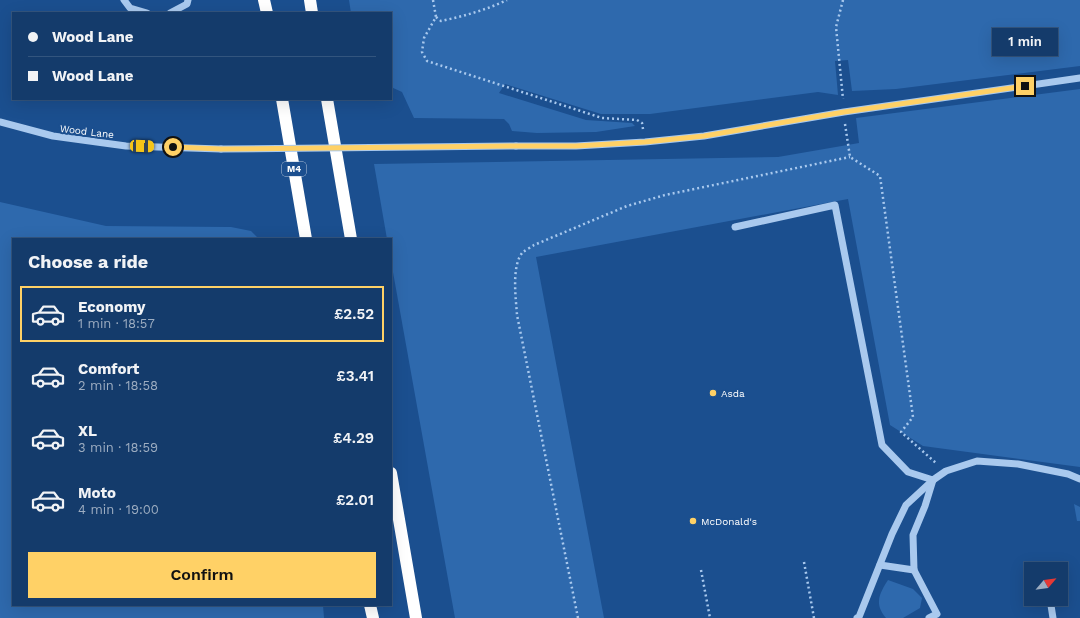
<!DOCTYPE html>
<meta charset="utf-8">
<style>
:root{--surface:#143b6b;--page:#214673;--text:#f1f3f6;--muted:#9dadc1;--line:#33557e;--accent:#ffd166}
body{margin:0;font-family:"Work Sans",sans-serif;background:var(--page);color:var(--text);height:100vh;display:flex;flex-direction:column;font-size:15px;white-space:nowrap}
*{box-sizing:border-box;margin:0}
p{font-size:13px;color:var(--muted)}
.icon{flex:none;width:22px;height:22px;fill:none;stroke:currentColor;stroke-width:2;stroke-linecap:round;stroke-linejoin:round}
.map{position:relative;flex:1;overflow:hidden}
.drawer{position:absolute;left:12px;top:238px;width:380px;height:368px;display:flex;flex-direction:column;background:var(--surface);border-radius:0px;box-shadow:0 4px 16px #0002,0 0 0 1px var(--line)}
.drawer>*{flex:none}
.hud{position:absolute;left:12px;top:12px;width:380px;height:88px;border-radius:0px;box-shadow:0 4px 16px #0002,0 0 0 1px var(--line);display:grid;align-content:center;height:88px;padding:0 16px;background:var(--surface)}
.needle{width:26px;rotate:61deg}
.tools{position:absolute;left:1024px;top:562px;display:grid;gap:8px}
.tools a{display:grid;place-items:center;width:44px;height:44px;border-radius:0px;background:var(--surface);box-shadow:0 4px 16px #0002,0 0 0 1px var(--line);font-size:20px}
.end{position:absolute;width:18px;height:18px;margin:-9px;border:5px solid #ffd166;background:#111;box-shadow:0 0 0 2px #111}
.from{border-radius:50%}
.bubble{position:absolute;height:28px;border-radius:0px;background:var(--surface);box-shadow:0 4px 16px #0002,0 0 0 1px var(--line);font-size:13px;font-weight:600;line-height:28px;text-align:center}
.car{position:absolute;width:12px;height:24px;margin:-12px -6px;border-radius:5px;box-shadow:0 0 3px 1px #0007;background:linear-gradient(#f5c518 24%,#345 0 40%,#f5c518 0 76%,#345 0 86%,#f5c518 0)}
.hud b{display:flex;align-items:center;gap:14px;height:38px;font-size:15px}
.hud b+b{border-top:1px solid var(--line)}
.hud i{width:10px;height:10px;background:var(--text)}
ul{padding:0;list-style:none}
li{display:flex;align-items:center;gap:12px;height:56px;margin:0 8px 6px;padding:0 8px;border:2px solid transparent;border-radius:0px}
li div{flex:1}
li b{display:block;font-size:15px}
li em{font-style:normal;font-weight:600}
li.selected{border-color:var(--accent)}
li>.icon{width:36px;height:36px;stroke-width:1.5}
h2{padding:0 16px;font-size:18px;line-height:48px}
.primary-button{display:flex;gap:8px;margin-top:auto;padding:8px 16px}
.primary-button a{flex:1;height:46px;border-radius:0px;background:var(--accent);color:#111;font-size:16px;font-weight:600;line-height:46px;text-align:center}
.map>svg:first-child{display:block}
.green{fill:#2e69ad}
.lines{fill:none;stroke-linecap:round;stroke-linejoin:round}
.path{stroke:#a9c9ee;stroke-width:2.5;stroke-dasharray:2 3;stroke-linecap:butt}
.minor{stroke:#a9c9ee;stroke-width:7}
.highway{stroke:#fff;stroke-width:12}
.minor-bridge{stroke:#a9c9ee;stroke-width:7}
.route{stroke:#ffd166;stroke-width:5}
.poi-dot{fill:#ffd166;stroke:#1b4f8f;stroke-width:1.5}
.labels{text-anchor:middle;stroke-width:4;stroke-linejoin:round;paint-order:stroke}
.shield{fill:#1b4f8f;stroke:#bbcadd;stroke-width:1}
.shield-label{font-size:9px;font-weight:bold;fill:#fff}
.street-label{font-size:10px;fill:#fff;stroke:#1b4f8f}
.poi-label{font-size:10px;fill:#fff;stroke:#1b4f8f;text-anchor:start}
</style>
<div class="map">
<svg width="1080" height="618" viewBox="0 0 1080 618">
<rect width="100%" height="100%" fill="#1b4f8f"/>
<g class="green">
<path d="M349,0H1080V66L896,89L852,91L848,60L835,61L838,95L818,92L650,114H601L505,84L499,93L586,120L632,123L635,126L596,132L537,133L512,131L509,124L504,119L414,118L402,92L391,87V13H351Z"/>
<path d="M1080,89V467L923,446L890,425L848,199L536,257L604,618H455L391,261V239H387L374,164L778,157L859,143L856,118Z"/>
<path d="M0,202L106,226L231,227L251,231L259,239H13V605H323L324,618H0Z"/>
<path d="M1074,504L1080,507V521H1077Z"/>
<path d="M888,580L913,589L922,598L920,608L903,618H886C874,604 879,594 888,580Z"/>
</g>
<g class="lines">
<g class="path">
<path d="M433,0L436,17L424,38L422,52L427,61L602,118L637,120L642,123L643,129"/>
<path d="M843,0L836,27L843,99"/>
<path d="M436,17L441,21C464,16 486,10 507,0"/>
<path d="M845,124L850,157L880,176L913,417L901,432L936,463"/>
<path d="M804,562L814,618"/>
<path d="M701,570L710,618"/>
<path d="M578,618L517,315C516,299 511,265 523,252C526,250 531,247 534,245L627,206L665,195L850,157"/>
</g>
<g class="minor">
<path d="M124,0L130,8L147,13"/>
<path d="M170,13L187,4L188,0"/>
<path d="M0,122L53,136L126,146L221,149"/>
<path d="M516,146H576L645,142L704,136L844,112L1080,78"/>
<path d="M735,227L835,205L882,445L908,472L933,480"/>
<path d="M880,565L914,570"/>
<path d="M1050,599L1053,618"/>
<path d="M857,618L859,617L892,534L906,505L933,480L946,471L977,461L1018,464L1068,474L1080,479"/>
<path d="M929,618L937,614L914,570L913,535L925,506L933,480"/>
</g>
<g class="highway">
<path d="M264,0L267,13"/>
<path d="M310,0L312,13"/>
<path d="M282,99L306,239"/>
<path d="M327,99L351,239"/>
<path d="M391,473L416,618"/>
<path d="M370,605L373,618"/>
</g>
<path class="minor-bridge" d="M221,149L516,146"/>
</g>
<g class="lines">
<path class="route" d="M173,147L221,149L516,146H576L645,142L704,136L844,112L1025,86"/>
</g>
<g class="poi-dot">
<circle cx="713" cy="393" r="4"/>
<circle cx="693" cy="521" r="4"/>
</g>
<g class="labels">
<rect class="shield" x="282" y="162" width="24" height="14" rx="3"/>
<g class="shield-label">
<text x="294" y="172">M4</text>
</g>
<g class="street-label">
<text transform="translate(87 131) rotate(7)" y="4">Wood Lane</text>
</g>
<g class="poi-label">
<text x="721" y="397">Asda</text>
<text x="701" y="525">McDonald's</text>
</g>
</g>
</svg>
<div class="tools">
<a><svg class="needle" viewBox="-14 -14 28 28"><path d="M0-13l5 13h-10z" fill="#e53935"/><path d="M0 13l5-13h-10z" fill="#9dadc1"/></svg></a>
</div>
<i class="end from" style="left:173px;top:147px"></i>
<i class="end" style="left:1025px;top:86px"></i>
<div class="bubble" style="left:992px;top:28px;width:66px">1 min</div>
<i class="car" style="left:142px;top:146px;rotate:92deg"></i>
<div class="hud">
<b><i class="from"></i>Wood Lane</b>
<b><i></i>Wood Lane</b>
</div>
<section class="drawer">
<h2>Choose a ride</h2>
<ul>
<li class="selected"><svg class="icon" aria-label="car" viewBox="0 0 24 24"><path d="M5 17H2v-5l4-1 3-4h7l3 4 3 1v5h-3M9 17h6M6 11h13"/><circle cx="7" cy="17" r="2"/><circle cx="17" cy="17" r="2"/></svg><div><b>Economy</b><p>1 min · 18:57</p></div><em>£2.52</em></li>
<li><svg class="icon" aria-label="car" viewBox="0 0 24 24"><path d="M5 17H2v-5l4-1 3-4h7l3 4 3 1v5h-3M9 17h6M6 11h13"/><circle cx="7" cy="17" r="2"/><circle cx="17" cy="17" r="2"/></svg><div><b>Comfort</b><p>2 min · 18:58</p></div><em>£3.41</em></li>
<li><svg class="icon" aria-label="car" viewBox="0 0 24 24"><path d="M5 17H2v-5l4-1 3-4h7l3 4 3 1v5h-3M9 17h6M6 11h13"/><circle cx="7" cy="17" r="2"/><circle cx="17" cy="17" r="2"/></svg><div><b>XL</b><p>3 min · 18:59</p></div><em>£4.29</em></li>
<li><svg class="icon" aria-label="car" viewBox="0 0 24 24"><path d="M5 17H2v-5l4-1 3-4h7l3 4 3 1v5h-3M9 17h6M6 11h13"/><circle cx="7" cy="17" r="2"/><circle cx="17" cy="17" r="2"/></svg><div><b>Moto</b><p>4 min · 19:00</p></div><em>£2.01</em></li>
</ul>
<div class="primary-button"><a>Confirm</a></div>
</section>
</div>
